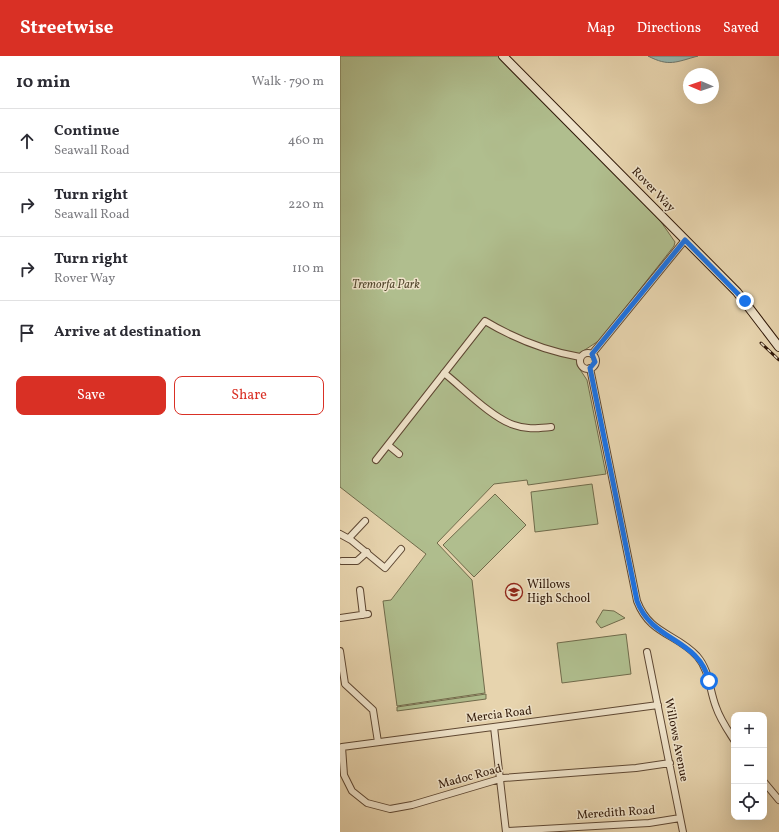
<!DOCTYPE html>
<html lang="en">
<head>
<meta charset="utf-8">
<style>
  body { margin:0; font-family:Vollkorn,serif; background:#f2f2f3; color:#2b2b33 }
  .controls { position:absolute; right:12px; bottom:12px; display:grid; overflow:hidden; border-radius:8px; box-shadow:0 4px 16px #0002 }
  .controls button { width:36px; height:36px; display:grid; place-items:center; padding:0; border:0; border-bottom:1px solid #e1e1e2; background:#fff; color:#2b2b33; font:20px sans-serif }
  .compass { position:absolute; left:343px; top:12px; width:36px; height:36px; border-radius:50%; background:#fff; box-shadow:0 4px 16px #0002; rotate:272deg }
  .stop { position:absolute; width:12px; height:12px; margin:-9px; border:3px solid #1a73e8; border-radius:50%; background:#fff }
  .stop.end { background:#1a73e8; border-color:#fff; box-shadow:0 1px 4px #0008 }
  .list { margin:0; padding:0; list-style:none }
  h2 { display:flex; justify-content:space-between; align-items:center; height:52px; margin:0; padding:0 16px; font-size:17px }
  h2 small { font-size:13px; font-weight:400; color:#7c7c81 }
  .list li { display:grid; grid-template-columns:26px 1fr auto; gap:12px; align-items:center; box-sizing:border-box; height:64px; padding:0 16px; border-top:1px solid #e1e1e2 }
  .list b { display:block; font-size:15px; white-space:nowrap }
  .list p { margin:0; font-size:13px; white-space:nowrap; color:#7c7c81 }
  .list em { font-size:13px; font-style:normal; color:#7c7c81 }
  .actions { display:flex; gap:8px; padding:12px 16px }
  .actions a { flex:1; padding:9px 0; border:1px solid #d93025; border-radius:8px; text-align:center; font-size:14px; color:#d93025 }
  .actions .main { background:#d93025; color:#fff }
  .icon { flex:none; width:22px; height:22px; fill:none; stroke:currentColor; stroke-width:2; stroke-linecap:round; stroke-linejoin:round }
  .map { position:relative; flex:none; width:439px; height:776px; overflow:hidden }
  header { display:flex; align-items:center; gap:24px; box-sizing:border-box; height:56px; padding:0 20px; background:#d93025; color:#fff }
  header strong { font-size:19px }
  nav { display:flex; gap:22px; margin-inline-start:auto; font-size:14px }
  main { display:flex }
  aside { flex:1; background:#fff }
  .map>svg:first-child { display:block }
</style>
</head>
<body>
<header>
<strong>Streetwise</strong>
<nav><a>Map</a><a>Directions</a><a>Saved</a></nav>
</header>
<main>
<aside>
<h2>10 min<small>Walk · 790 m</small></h2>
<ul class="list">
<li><svg class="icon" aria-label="ahead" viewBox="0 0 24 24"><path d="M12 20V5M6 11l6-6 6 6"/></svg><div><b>Continue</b><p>Seawall Road</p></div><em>460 m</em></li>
<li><svg class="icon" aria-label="right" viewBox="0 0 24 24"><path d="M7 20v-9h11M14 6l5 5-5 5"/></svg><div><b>Turn right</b><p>Seawall Road</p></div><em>220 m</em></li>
<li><svg class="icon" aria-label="right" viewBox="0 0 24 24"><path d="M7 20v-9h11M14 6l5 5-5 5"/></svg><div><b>Turn right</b><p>Rover Way</p></div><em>110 m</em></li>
<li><svg class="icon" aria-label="arrive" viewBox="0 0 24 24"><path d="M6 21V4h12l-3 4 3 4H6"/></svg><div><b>Arrive at destination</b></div></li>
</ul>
<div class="actions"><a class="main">Save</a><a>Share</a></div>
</aside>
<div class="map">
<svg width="439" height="776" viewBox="0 0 439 776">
  <rect width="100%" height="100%" fill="#e7d4ae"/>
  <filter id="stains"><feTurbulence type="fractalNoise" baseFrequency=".005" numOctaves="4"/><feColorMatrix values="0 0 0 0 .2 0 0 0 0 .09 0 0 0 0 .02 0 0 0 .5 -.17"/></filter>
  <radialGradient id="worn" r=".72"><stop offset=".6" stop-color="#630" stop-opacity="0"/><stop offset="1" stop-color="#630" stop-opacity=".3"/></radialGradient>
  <path fill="#b0be8e" stroke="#706b4b" d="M0,0H159L312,153L335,186L334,190L260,284L240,297L237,302V309L247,324L266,418L188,429L187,424L154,428L97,487L132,524L145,637L57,650L43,545L51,544L86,498L0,431Z
    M252,428L258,468L195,476L191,436Z
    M155,438L186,469L134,521L103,489Z
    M263,554L274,555L285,562L261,572L256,566Z
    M286,578L291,618L222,627L217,587Z
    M146,638V643L57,655V651Z"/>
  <path fill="#97b7b0" stroke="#6e776d" d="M308,0H358C336,6 329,11 308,0Z"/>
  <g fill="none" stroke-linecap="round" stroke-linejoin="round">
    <g stroke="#5e4732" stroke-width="8">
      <path id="street" d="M240 305a8 8 0 1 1 16 0a8 8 0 1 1-16 0Z
        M252,298L345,184
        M250,312L297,545C310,579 336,577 357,600C370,615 369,633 376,651C380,663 387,673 394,684
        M104,317C123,332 152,362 174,369C187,374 199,372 211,371
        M48,389L59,398
        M36,404L145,265C175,283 206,295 240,301
        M0,478L11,484L45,512L61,493
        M9,482L25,465
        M2,505H17L27,496
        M20,534L23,559
        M0,562L28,558
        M0,595L5,628L33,654L38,686
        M307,596L343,776
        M154,671L166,776
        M2,691L4,719L12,735L27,747L50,753L72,749L163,722L296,712L330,707
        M2,691L318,649
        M424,726L439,744
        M166,775L309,767L340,762"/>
    </g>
    <g stroke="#301808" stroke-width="10">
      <path id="secondary" d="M163,0L397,236L439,291"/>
    </g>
    <use href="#street" stroke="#efe3ca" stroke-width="6"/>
    <use href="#secondary" stroke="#efe3ca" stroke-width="8"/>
    <g stroke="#301808" stroke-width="3">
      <path id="rail" d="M421,287L439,304"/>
    </g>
    <use href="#rail" stroke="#efe3ca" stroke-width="1.5" stroke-dasharray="4.5" stroke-linecap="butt"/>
  </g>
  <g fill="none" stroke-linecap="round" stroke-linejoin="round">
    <path stroke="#1a73e8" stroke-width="5" d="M369,625C359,582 312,586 297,545L250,312L255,306L252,298L345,184L405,245"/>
  </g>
  <defs>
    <g id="school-ring" transform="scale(0.9)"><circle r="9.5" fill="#efe3ca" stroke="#8f2418" stroke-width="1.5"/><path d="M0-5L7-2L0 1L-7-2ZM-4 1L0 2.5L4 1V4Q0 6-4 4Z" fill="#8f2418"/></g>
  </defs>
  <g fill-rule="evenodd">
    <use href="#school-ring" x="174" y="536"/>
  </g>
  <g text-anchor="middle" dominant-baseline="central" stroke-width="3" stroke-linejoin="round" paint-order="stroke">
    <g font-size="12" fill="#301808" stroke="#efe3ca">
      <text transform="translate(313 134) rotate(46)">Rover Way</text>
      <text transform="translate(159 659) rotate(-7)">Mercia Road</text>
      <text transform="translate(336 684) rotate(79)">Willows Avenue</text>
      <text transform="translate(130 721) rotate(-15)">Madoc Road</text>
      <text transform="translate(276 757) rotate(-4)">Meredith Road</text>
    </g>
    <g font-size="12" font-style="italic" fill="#564a30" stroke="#efe3ca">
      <text x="46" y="229">Tremorfa Park</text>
    </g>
    <g font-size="12" fill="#301808" stroke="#efe3ca" text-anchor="start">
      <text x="187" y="529">Willows<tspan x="187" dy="14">High School</tspan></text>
    </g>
  </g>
  <rect width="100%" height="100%" filter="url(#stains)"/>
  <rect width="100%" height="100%" fill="url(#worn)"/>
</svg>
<div class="controls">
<button>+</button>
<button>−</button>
<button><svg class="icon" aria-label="locate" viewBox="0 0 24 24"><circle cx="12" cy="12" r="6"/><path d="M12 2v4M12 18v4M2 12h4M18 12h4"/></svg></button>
</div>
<svg class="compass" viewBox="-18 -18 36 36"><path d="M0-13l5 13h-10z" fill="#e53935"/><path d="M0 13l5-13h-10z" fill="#7c7c81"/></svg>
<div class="stop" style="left:369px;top:625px"></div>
<div class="stop end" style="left:405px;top:245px"></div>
</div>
</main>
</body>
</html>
